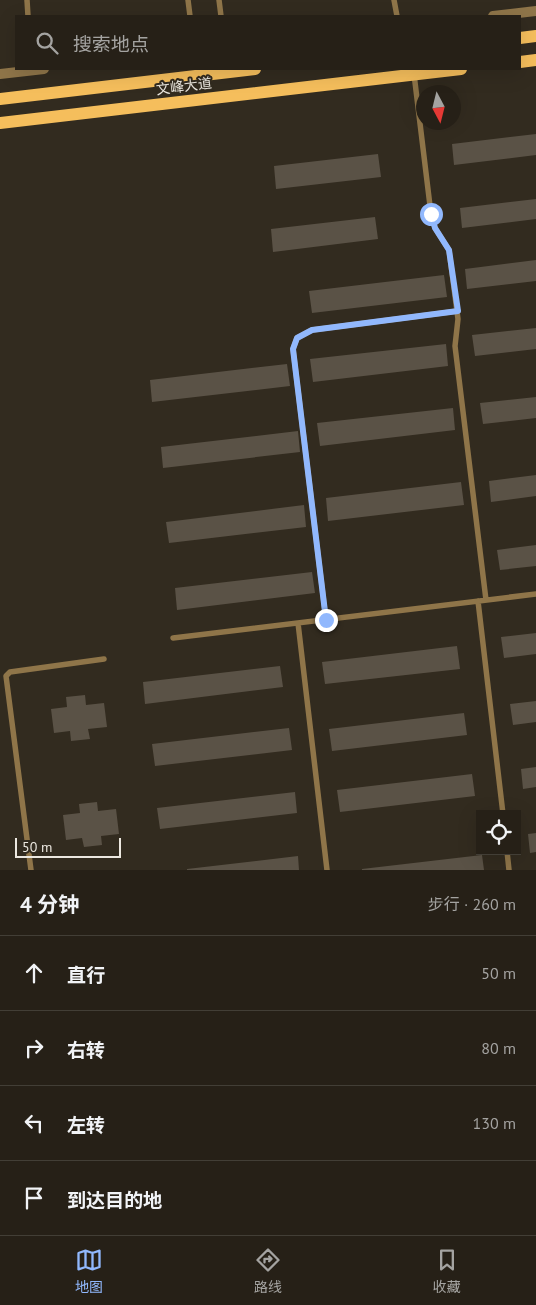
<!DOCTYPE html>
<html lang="zh">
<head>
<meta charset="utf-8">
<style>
  body { margin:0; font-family:"PT Sans","Noto Sans SC",sans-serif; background:#2e2820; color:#f1f3f6 }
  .controls { position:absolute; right:15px; bottom:15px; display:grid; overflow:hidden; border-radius:0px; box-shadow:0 5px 20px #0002 }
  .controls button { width:45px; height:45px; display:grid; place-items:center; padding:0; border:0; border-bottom:1px solid #423e36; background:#262017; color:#f1f3f6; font:25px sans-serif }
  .compass { position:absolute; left:416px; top:85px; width:45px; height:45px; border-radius:50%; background:#262017; box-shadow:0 5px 20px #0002; rotate:173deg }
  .scale { position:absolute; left:15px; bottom:12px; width:106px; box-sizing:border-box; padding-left:5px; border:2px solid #ece8e0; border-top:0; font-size:14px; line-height:18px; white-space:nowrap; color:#ece8e0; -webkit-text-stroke:4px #322b1f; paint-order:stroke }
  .stop { position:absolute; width:15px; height:15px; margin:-11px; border:4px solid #91b8fd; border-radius:50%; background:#fff }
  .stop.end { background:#91b8fd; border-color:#fff; box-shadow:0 1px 5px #0008 }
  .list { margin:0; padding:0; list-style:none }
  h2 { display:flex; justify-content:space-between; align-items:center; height:65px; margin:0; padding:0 20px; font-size:21px }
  h2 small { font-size:16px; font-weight:400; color:#a4a3a1 }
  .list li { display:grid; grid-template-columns:32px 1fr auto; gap:15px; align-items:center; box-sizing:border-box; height:75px; padding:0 20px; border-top:1px solid #423e36 }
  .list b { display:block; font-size:19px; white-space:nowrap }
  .list em { font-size:16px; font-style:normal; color:#a4a3a1 }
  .icon { flex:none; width:28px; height:28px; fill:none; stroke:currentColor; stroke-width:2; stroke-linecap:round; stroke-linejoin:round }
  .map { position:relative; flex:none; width:536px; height:870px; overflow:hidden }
  .search { position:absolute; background:#262017; box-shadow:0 5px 20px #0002; left:15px; right:15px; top:15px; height:55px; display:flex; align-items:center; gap:12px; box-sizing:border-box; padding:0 18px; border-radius:0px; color:#a4a3a1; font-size:19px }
  .sheet { height:365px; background:#262017 }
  nav { display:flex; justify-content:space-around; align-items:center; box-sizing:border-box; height:70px; border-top:1px solid #423e36; background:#262017; font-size:14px; color:#a4a3a1 }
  nav a { display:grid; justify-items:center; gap:2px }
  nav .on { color:#91b8fd }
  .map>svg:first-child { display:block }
</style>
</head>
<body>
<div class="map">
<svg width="536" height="870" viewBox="0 0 536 870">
  <rect width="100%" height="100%" fill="#322b1f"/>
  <path fill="#5a5246" d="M536,134V155L454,165L452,144Z
    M378,154L381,177L276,189L274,166Z
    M536,199V219L462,228L460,208Z
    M375,217L378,239L273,252L271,229Z
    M536,260V281L467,289L465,269Z
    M444,275L447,297L312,313L309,291Z
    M536,328V349L475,356L472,335Z
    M446,344L448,366L313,382L310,359Z
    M287,364L290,386L152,402L150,380Z
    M536,397V418L483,424L480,403Z
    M453,408L455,430L320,446L317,423Z
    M298,431L300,452L163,468L161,447Z
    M536,475V496L491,502L489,481Z
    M461,482L464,505L328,521L326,498Z
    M304,505L306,527L169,543L166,522Z
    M536,545V566L500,570L497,550Z
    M312,572L315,593L177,610L175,588Z
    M536,633V654L504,658L501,637Z
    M457,646L460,669L325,684L322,662Z
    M280,666L283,687L145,704L143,682Z
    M85,695L86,705L104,703L107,727L88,729L90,739L71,741L70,731L54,733L51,709L67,707L66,697Z
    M536,701V722L513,725L510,704Z
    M464,713L467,735L332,751L329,729Z
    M289,728L292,750L155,766L152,744Z
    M536,767V787L523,789L521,769Z
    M472,774L475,796L340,812L337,790Z
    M295,792L297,813L160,829L157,808Z
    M97,802L98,811L116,809L119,834L101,836L102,845L84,847L82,838L66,840L63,815L80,813L79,804Z
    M536,833V852L530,853L528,834Z
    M482,855L484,870H362V869Z
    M298,856L299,870H187V869Z"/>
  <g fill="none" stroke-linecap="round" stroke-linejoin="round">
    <path stroke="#8f7549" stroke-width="5.5" d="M27,0L28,16
      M188,0L190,16
      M219,0L221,16
      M394,0L397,16
      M414,74L431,214L435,228L449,250L458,319L455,346L486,600
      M478,601L503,814
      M326,620L293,349L297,338L312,330L458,311
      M298,623L327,870
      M173,638L536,594
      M507,851L509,870
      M31,870L6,676L10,672L104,659"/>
    <path stroke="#8f7549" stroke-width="10" d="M493,16L536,11
      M0,74L44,69"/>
    <path stroke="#f5be5c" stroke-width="12" d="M520,38L536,36
      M520,62L536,60
      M0,99L255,69
      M0,123L461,69"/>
  </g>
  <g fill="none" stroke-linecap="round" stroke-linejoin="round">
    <path stroke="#91b8fd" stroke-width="6" d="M326,620L293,349L297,338L312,330L458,311L449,250L435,228L431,214"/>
  </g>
  <g text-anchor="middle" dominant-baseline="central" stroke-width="4" stroke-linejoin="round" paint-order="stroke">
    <g font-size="14" fill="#ece8e0" stroke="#322b1f">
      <text transform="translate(184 86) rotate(-7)">文峰大道</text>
    </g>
  </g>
</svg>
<div class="controls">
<button><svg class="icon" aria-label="locate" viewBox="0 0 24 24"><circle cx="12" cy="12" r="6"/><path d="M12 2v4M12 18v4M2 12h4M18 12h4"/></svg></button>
</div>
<svg class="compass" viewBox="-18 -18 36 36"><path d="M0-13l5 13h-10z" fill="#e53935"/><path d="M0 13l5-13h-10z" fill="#a4a3a1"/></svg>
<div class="scale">50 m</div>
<div class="stop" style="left:431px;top:214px"></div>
<div class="stop end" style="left:326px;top:620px"></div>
<div class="search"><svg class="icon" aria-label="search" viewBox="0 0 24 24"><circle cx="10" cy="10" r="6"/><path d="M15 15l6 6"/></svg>搜索地点</div>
</div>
<section class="sheet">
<h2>4 分钟<small>步行 · 260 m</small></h2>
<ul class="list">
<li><svg class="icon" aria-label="ahead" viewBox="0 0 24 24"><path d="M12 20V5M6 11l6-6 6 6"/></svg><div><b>直行</b></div><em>50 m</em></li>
<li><svg class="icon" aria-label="right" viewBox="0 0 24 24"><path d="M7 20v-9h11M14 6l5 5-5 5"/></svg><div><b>右转</b></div><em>80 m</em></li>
<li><svg class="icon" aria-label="left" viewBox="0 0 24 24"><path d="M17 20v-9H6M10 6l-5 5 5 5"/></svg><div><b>左转</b></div><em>130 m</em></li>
<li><svg class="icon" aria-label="arrive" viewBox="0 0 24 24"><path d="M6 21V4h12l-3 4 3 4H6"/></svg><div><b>到达目的地</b></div></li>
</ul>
</section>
<nav>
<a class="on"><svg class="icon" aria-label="map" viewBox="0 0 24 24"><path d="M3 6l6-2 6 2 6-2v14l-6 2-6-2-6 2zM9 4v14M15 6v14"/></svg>地图</a>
<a><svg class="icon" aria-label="directions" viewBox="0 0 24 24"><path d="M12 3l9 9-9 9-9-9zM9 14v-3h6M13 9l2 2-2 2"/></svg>路线</a>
<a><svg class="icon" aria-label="saved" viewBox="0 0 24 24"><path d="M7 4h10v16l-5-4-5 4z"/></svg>收藏</a>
</nav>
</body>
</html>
